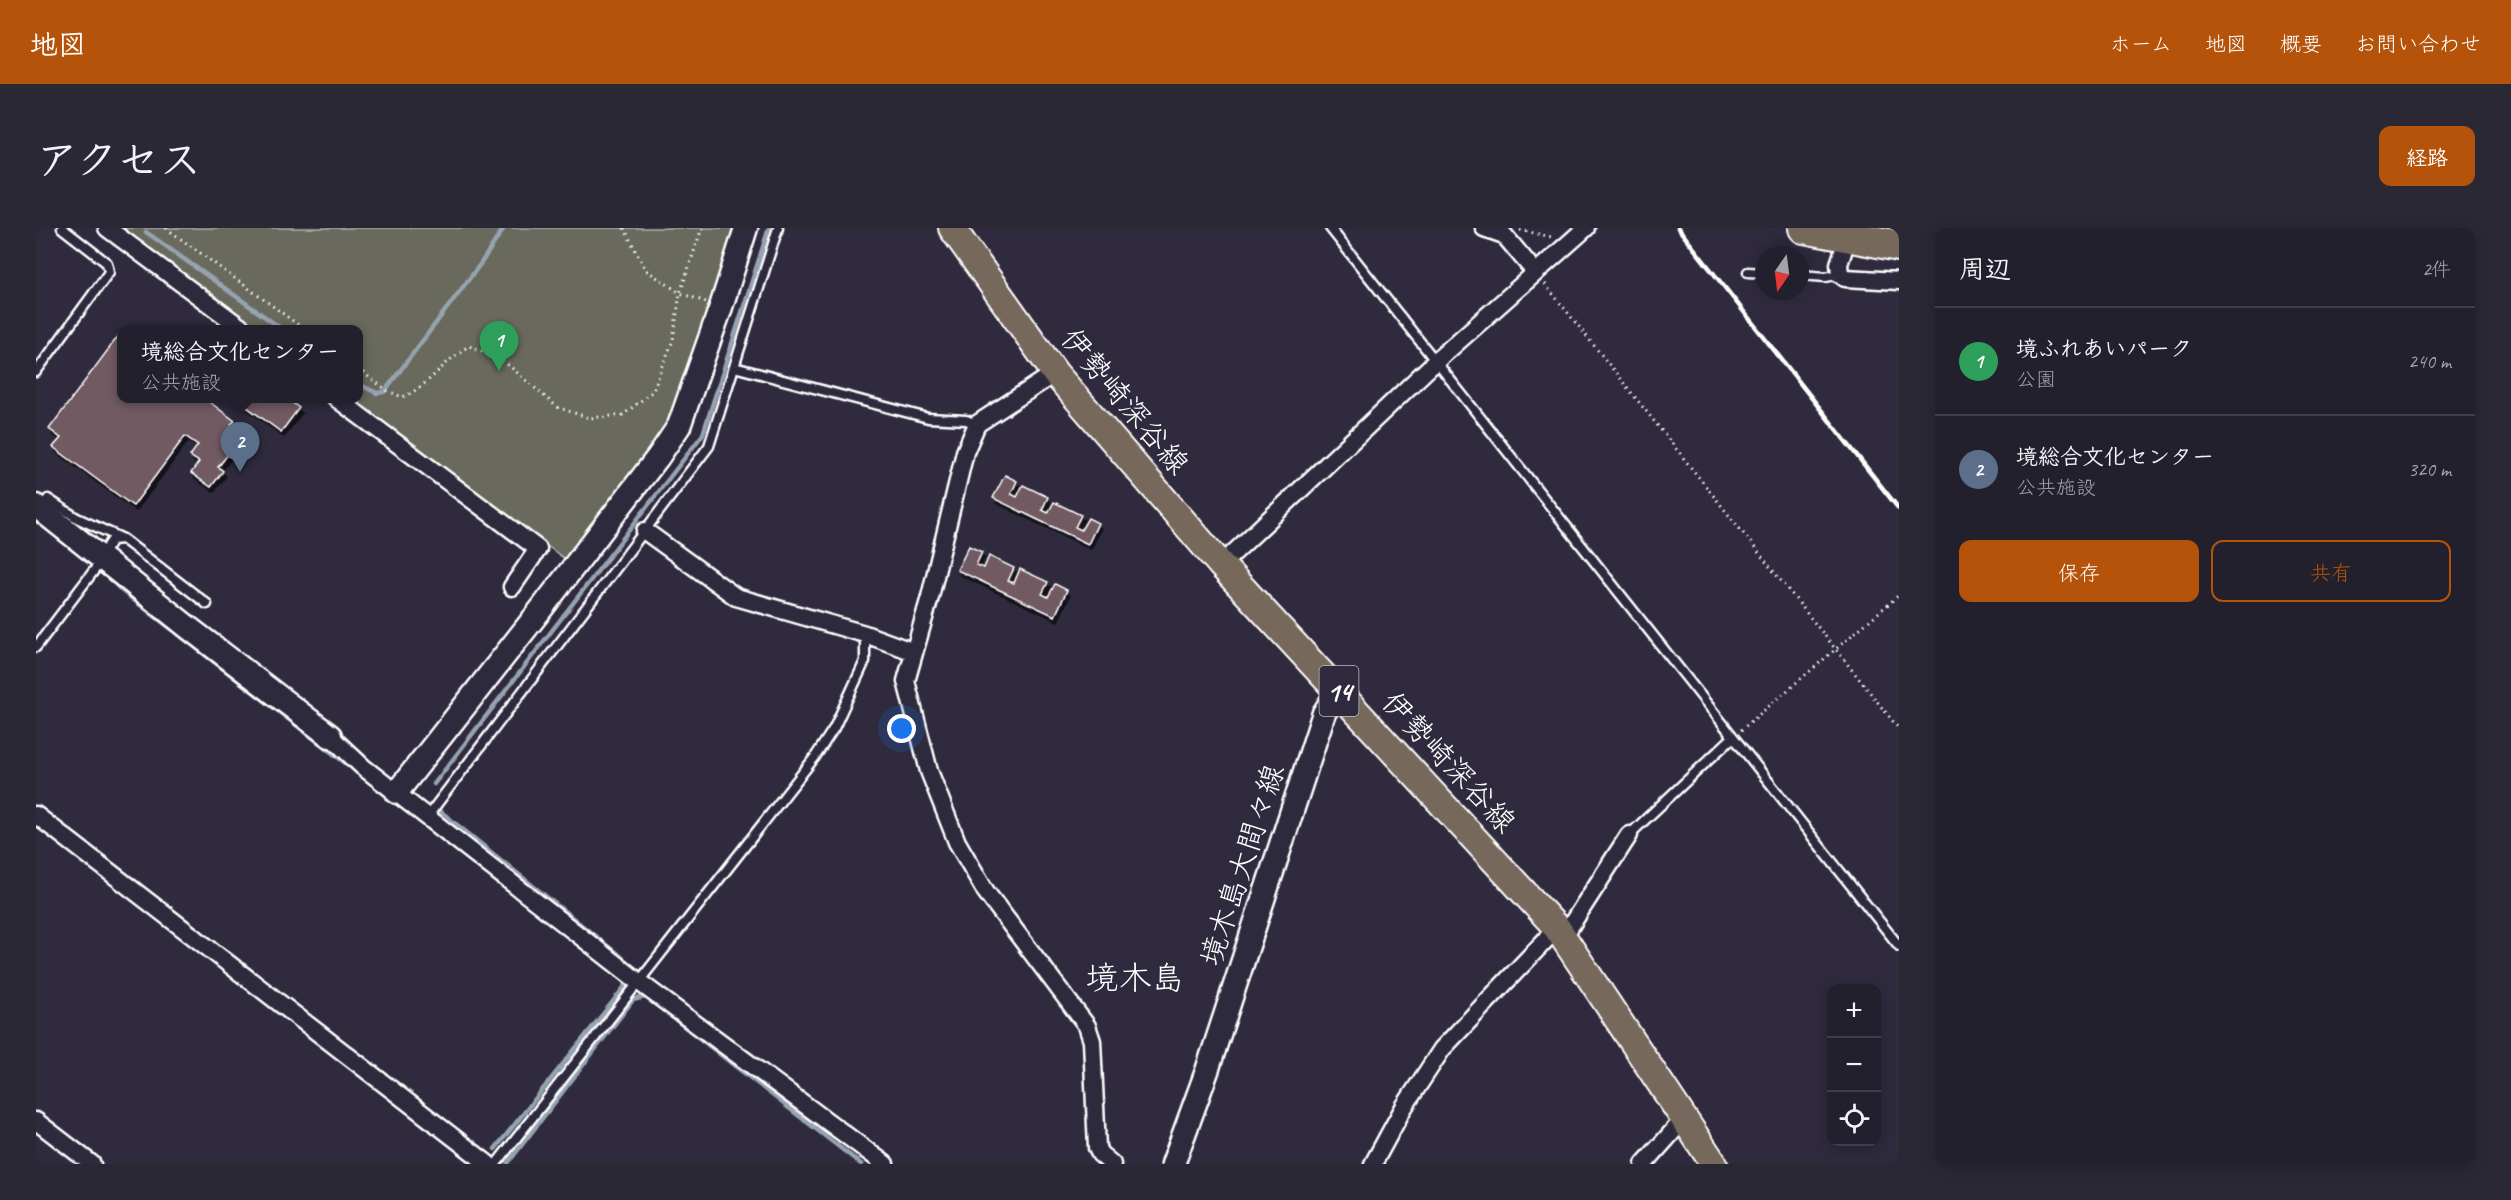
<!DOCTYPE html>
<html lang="ja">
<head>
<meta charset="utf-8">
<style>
  body { margin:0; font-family:Caveat,"Klee One",sans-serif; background:#2b2836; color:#f1f3f6 }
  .controls { position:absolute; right:18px; bottom:18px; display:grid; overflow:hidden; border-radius:12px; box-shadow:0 3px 15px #0003 }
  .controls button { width:54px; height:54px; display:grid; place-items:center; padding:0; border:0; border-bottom:2px solid #403e4a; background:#23202e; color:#f1f3f6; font:30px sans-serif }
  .compass { position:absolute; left:1719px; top:18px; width:54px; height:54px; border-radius:50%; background:#23202e; box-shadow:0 3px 15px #0003; rotate:194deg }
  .you { position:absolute; left:866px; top:501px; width:21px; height:21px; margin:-15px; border:4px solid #fff; border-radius:50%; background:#1a73e8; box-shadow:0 0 0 9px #1a73e833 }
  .badge { display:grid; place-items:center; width:39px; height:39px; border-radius:50%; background:#b45309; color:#fff; font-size:20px; font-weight:700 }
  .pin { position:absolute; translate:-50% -50px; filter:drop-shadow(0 2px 3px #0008) }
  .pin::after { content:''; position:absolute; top:32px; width:21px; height:18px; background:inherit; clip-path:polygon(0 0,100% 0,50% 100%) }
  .popup { position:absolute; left:81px; top:97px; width:246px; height:78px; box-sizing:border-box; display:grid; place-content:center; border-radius:12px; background:#23202e; filter:drop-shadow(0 2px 4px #0005); font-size:20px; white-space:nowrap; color:#a3a3aa }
  .popup b { font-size:22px; color:#f1f3f6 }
  .popup::after { content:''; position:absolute; left:50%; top:100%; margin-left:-12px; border:12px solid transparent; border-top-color:#23202e }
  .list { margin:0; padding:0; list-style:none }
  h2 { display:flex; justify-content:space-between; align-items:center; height:78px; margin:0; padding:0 24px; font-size:26px }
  h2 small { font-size:20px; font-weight:400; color:#a3a3aa }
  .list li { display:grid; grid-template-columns:39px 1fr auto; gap:18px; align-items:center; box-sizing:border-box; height:108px; padding:0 24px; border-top:2px solid #403e4a }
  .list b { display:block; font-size:22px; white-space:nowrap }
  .list p { margin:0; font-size:20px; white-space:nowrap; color:#a3a3aa }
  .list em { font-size:20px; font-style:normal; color:#a3a3aa }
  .actions { display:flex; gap:12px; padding:18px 24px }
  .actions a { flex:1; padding:14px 0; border:2px solid #b45309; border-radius:12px; text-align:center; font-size:21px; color:#b45309 }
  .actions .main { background:#b45309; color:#fff }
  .icon { flex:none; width:33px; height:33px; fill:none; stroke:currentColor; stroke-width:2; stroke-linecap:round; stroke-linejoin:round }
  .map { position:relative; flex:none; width:1863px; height:936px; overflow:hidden; border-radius:12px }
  header { display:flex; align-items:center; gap:36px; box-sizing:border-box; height:84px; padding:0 30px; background:#b45309; color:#fff }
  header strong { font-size:28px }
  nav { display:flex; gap:33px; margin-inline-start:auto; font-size:21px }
  .intro { display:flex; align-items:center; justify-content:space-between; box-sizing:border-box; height:144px; padding:0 36px }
  h1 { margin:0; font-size:42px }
  .button { padding:15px 27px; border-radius:12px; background:#b45309; color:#fff; font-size:21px; font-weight:700 }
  main { display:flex; gap:36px; padding:0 36px }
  aside { flex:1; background:#23202e; border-radius:12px; box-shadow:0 3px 15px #0003 }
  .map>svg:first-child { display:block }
</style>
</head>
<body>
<header>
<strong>地図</strong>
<nav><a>ホーム</a><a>地図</a><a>概要</a><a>お問い合わせ</a></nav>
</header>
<div class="intro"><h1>アクセス</h1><a class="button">経路</a></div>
<main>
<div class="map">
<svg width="1863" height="936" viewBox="0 0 1863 936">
  <defs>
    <filter id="shadow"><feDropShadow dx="3" dy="5" stdDeviation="0" flood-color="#0009"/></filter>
  </defs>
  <rect width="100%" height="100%" fill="#2f2a3d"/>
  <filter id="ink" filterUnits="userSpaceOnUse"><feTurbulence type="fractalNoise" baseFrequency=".0167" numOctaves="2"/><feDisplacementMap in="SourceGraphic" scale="12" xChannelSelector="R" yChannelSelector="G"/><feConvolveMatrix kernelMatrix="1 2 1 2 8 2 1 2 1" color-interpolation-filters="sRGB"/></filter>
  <g filter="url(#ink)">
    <path fill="#696b5d" stroke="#b4b5ae" stroke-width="1.5" d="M81,0H697L669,95L635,192L533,334L311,171L322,170V101H218Z"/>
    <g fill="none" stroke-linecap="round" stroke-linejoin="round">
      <path stroke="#96a3b0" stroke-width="4.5" d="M110,4L246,101
        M322,156L341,165L348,164L445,35L468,0
        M73,350L86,363L321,544
        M398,556L667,206L733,0
        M404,583L595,737
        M609,768L825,936
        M459,921L587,761L590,756L589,751
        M472,935L597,772L609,769"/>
    </g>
    <path fill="#725a63" stroke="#fff" stroke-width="1.5" filter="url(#shadow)" d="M86,103V170H168L199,193L195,196L208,206L182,239L187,243L175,259L155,245L163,234L154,228L162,217L149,208L97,278L17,219L25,210L13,201Z
      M199,170H250L263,180L245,204Z
      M969,247L981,253L975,266L981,269L987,257L1012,269L1006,282L1012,285L1018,274L1045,287L1039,299L1045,302L1052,290L1062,295L1052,316L957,270Z
      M933,318L946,324L940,337L948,340L953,328L978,340L972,353L978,355L984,341L1012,354L1006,366L1012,369L1019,356L1031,362L1019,388L921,342Z"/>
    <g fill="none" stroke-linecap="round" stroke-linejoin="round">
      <g stroke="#fff" stroke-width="13">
        <path id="lane" d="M1294,0L1863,718
          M1712,44L1728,45
          M1764,47L1790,49L1804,46
          M698,139L892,190L930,192L941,196
          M0,144L73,44L71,35L26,0
          M12,271L41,290L87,311L171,376
          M0,419L66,332V327L76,312L87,311
          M391,589L673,218L742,0
          M1593,607L1697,509
          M460,936L779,529L798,500L829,433V406"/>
      </g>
      <g stroke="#fff" stroke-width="21">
        <path id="street" d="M71,0L207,101
          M1448,0L1468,7L1498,43
          M1807,24L1803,36L1804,46L1809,50L1863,53
          M1019,145L941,196L929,224L894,369L870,453L893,543L921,614L950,664L1051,798L1056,813L1061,920L1064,926L1076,936
          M300,170L502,321L476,359
          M609,303L700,369L829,406L878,424
          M1185,337L1399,134L1550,0
          M294,508L327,539L603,754L849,936
          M0,587L452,936
          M1528,708L1593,607
          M0,893L56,936
          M1337,936L1368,879L1406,821L1521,700
          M1608,936L1647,892"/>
      </g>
      <g stroke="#fff" stroke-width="27">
        <path id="secondary" d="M0,278L153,400L294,508
          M361,564L506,380L622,229L643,198L685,79L710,0
          M1137,936L1171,843L1288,485L1303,462"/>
      </g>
      <g stroke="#fff" stroke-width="30">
        <path id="primary" d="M916,0L1019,145L1185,337L1521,700L1678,936"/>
      </g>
      <g stroke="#fff" stroke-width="34">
        <path id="highway" d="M1768,0L1863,18"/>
      </g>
      <path stroke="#fff" stroke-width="3" stroke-dasharray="1.5 4.5" stroke-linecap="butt" d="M130,0L268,101
        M588,0L610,42L644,65L666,0
        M1484,2L1516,9
        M1509,56L1863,501
        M322,141L352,163L366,169C393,159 408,132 433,118L464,130L521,179L553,190L587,187L617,163L637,112L644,65L670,74
        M1705,502L1863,367"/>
      <use href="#lane" stroke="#2f2a3d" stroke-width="8"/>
      <use href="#street" stroke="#2f2a3d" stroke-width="16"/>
      <use href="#secondary" stroke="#2f2a3d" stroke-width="22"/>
      <use href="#primary" stroke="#76695c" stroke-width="26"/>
      <use href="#highway" stroke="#76695c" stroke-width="30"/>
      <path stroke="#fff" stroke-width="4.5" d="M1642,0L1863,281"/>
    </g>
  </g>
  <g text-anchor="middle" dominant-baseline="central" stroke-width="4.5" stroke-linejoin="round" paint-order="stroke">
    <rect fill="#2f2a3d" stroke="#c1bfc5" stroke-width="1.5" x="1283.5" y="438" width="39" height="50" rx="4.5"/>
    <g font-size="28" font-weight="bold" fill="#fff">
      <text x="1303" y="463">14</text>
    </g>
    <g font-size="30" fill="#fff" stroke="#2f2a3d">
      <text transform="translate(1089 173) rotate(50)">伊勢崎深谷線</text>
      <text transform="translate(1413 534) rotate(47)">伊勢崎深谷線</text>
      <text transform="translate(1206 637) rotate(-72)">境木島大間々線</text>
    </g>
    <g font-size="33" fill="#fff" stroke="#2f2a3d">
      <text x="1099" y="750">境木島</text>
    </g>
  </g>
</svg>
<div class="controls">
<button>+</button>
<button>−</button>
<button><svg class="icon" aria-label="locate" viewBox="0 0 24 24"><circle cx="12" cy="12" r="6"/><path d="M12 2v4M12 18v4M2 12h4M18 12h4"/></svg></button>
</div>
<svg class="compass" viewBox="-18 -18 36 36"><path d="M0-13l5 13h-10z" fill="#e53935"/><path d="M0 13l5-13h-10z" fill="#a3a3aa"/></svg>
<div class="you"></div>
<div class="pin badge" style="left:463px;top:143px;background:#2e9e5b">1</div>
<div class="pin badge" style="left:204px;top:244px;background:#5c6f8a">2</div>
<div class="popup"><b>境総合文化センター</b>公共施設</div>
</div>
<aside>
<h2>周辺<small>2件</small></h2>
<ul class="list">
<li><span class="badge" style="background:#2e9e5b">1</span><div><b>境ふれあいパーク</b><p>公園</p></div><em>240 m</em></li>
<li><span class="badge" style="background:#5c6f8a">2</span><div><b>境総合文化センター</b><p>公共施設</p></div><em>320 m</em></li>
</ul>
<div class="actions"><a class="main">保存</a><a>共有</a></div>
</aside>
</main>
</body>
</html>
